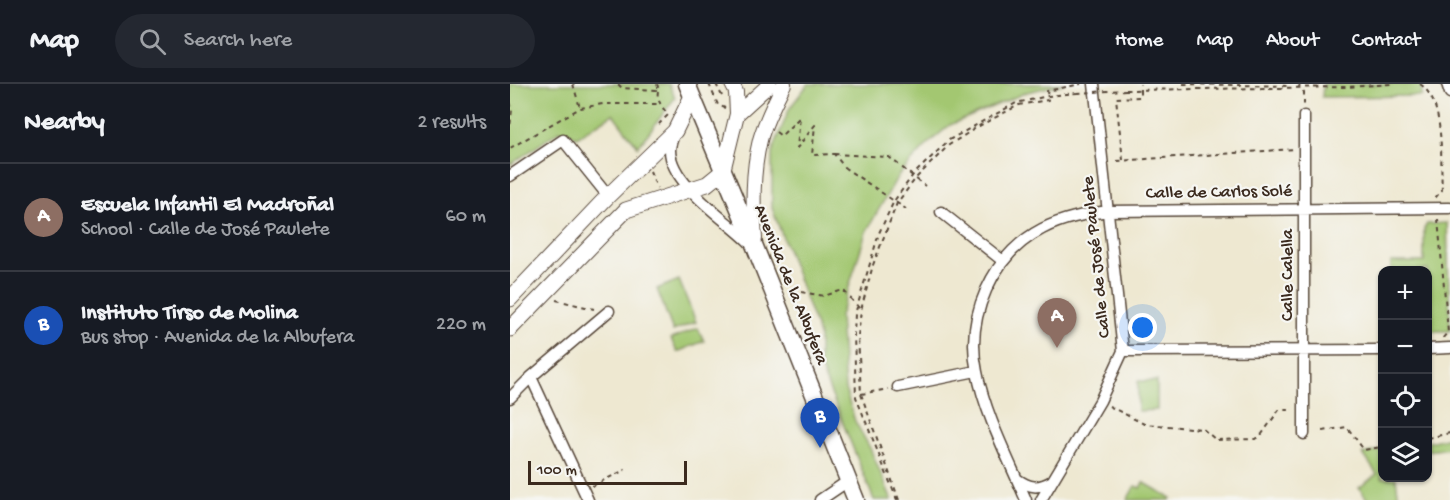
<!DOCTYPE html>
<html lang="en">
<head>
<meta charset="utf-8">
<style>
  body { margin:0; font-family:"Gochi Hand",sans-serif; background:#242831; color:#f1f3f6 }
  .controls { position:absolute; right:18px; bottom:18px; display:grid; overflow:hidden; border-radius:12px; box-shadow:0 2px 4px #0004 }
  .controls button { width:54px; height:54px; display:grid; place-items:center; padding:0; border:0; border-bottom:2px solid #363941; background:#171b24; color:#f1f3f6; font:30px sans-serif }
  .scale { position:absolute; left:18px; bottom:15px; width:159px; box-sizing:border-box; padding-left:6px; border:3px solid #3b2a1e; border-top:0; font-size:16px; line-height:21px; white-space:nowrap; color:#3b2a1e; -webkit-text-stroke:4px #f6f6f2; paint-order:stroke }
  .you { position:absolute; left:633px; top:244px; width:21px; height:21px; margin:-15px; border:4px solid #fff; border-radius:50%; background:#1a73e8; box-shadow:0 0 0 9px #1a73e833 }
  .badge { display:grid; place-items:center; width:39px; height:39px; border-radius:50%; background:#8c9099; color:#fff; font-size:20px; font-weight:700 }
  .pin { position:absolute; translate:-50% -50px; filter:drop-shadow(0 2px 3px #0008) }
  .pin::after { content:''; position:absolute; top:32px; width:21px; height:18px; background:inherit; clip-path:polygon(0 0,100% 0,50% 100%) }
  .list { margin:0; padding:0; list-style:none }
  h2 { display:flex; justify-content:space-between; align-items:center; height:78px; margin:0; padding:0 24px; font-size:26px }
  h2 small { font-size:20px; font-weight:400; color:#9ea1a6 }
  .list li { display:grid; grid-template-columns:39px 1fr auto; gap:18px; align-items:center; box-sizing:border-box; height:108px; padding:0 24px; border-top:2px solid #363941 }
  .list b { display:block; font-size:22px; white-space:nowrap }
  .list p { margin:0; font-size:20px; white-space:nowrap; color:#9ea1a6 }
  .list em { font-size:20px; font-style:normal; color:#9ea1a6 }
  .icon { flex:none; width:33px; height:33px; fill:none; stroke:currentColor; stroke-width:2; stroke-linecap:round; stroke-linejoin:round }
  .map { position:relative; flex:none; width:940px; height:416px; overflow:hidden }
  header { display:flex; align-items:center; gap:36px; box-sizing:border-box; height:84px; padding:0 30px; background:#171b24; border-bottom:2px solid #363941 }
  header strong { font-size:28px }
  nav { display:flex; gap:33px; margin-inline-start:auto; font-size:21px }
  .search { width:420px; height:54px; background:#242831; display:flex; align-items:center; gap:15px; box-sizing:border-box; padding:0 21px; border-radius:33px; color:#9ea1a6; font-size:22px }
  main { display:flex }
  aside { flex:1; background:#171b24 }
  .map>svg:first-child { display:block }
</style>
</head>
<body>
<header>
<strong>Map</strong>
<div class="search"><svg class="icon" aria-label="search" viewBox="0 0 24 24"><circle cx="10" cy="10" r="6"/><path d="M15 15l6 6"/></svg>Search here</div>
<nav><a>Home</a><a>Map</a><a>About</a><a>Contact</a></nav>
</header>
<main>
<aside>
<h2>Nearby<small>2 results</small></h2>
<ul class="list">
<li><span class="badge" style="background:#8d6e63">A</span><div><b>Escuela Infantil El Madroñal</b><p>School · Calle de José Paulete</p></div><em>60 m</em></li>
<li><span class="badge" style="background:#1a4fb4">B</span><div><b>Instituto Tirso de Molina</b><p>Bus stop · Avenida de la Albufera</p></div><em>220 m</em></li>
</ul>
</aside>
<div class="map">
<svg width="940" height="416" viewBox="0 0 940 416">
  <rect width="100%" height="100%" fill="#f6f6f2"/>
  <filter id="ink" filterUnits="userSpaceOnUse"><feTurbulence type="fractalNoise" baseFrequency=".0167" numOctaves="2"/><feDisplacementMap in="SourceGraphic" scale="12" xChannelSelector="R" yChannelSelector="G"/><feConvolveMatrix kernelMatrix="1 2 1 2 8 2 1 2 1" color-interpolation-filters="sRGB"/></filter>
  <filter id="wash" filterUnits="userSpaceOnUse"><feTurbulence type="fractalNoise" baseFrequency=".008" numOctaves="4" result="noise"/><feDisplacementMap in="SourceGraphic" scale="24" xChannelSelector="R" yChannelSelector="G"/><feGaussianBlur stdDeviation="1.35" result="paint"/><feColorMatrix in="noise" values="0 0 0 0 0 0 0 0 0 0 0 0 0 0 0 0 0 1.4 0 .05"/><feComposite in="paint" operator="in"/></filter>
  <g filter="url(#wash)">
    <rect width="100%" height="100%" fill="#eee8d1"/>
    <path fill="#a3c771" stroke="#6f7848" stroke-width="1.5" d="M0,0H159L165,14L128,63L103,30L67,53L49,47L0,81Z
      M298,0H553L517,8L440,41L420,58L388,92L356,148L330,232L335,305L345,337L360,364L382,416H364L309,280V251L262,124V69L279,25Z
      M813,0H911L912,12L812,13Z
      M937,139L940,247H918V186H881V178H914V145L917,140Z
      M169,196L186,238L163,247L147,205Z
      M188,244L194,257L167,268L161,255Z
      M628,297H647V326L628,327Z
      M940,353V364L918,367V358Z
      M872,366V394H886L889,416H858L849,404L867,390L853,370Z
      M633,398L661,414L660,416H617L625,402L630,404Z"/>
  </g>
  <g filter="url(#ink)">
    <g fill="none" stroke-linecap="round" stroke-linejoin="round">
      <g stroke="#564639" stroke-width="13">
        <path id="minor" d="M937,0L940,9
          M794,32V350
          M165,48C163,53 160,60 160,66C160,100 217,136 239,158
          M0,92L53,56L98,112
          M431,128L493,177
          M918,265L940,264
          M613,267L872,266
          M21,293L78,416
          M388,303L466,287
          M0,314L21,293L99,227
          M507,395C520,404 528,405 542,397
          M310,416L338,397
          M516,416C499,376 475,330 467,288C455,233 482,171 532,145C553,134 576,130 598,127L940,124
          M531,416L590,317L613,267L584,0"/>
      </g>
      <g stroke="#564639" stroke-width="16">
        <path id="tertiary" d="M222,0L226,8L227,30
          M213,87L227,30L260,0
          M245,155C243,122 242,89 250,56C255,37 265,18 274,0"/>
      </g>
      <g stroke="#564639" stroke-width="17">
        <path id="secondary" d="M0,215L98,112L165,47L182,12
          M0,245L116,126L197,100L213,87"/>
      </g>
      <g stroke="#564639" stroke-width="19">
        <path id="primary" d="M177,0L245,163L346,416"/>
      </g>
      <path stroke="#564639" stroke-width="2" stroke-dasharray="4.5 4.5" stroke-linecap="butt" d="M63,0L70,24
        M108,0L112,4L149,6L147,0
        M199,0L208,21L215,24
        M206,0L212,12
        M673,0L779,2
        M790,0L789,3L794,9V23
        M910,0C936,18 930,77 932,106L925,114
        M615,6L838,3L881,0
        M148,7C146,16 153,24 158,31L149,40
        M0,18L2,25L0,44
        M266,48L271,52L290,33L287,64L305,41L302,71L324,70L335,84L396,125
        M0,64L70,24L93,20H151
        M324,70L379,73L415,102
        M613,76L606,14L630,13V0
        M607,77L784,65
        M140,87L147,104
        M928,135L938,248L932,255
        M291,208L314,212L333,206L350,225
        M46,216L84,225
        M351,310L378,305
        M599,322L634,340L693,345L706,356L745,355L752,350L769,326H780
        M813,347L837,343L854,366L872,363
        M918,354L940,349
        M82,402L115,386
        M387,416L346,313L344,250L345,230L369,149L384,117L403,91L439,56L506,19L538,12L567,9
        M389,416L351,310L348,252L351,226L363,181L387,119L406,94L439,61L469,42L509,21L538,16L537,7L571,0"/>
      <use href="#minor" stroke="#fff" stroke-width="10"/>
      <use href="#tertiary" stroke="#fff" stroke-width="14"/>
      <use href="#secondary" stroke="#fff" stroke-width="15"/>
      <use href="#primary" stroke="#fff" stroke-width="16"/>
      <path stroke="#564639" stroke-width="2" stroke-dasharray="4.5 4.5" stroke-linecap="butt" d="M567,9L615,6"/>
    </g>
  </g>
  <g text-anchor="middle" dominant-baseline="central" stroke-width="4.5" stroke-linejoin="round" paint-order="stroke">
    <g font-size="18" fill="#3b2a1e" stroke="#f6f6f2">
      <text transform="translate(709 109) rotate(-1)">Calle de Carlos Solé</text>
      <text transform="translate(587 173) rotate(-96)">Calle de José Paulete</text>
      <text transform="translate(778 191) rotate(-90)">Calle Calella</text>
      <text transform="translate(280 201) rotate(68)">Avenida de la Albufera</text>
    </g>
  </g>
</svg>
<div class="controls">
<button>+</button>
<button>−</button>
<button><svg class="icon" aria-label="locate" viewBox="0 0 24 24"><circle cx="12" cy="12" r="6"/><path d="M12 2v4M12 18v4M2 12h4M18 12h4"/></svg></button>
<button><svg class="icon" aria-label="layers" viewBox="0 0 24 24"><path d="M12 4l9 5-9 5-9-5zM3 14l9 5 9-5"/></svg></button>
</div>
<div class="scale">100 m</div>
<div class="you"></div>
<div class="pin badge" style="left:547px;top:264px;background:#8d6e63">A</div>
<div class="pin badge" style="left:310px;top:364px;background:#1a4fb4">B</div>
</div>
</main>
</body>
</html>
